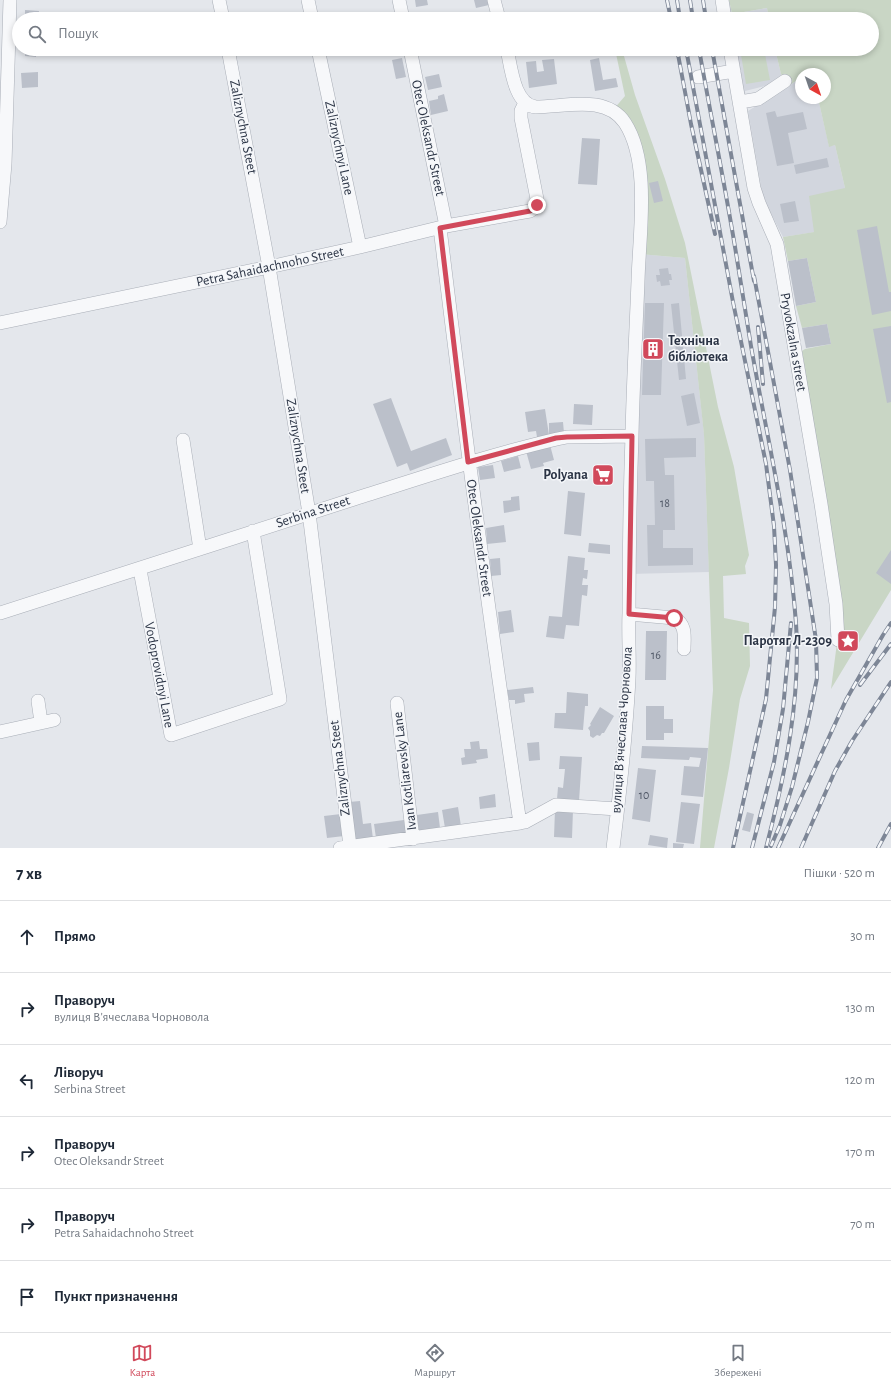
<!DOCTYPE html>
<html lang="uk">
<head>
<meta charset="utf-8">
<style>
  body { margin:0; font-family:"Alegreya Sans",sans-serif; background:#f2f2f3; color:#1f2937 }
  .compass { position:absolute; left:795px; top:68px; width:36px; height:36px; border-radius:50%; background:#fff; box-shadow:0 2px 6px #0003; rotate:140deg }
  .stop { position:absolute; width:12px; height:12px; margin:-9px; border:3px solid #d1495b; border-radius:50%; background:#fff }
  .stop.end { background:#d1495b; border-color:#fff; box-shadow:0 1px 4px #0008 }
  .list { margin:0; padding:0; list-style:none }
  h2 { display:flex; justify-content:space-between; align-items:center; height:52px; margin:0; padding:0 16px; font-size:17px }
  h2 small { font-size:13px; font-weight:400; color:#747a83 }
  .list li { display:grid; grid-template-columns:26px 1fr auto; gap:12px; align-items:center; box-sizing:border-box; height:72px; padding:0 16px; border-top:1px solid #e0e1e3 }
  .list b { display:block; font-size:15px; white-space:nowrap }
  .list p { margin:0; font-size:13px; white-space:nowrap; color:#747a83 }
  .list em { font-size:13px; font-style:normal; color:#747a83 }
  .icon { flex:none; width:22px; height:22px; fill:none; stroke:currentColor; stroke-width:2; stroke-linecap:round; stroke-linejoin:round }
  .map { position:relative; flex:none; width:891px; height:848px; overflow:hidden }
  .search { position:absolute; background:#fff; box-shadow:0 2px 6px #0003; left:12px; right:12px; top:12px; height:44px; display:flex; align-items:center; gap:10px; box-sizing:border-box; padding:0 14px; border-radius:22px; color:#747a83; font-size:15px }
  .sheet { height:484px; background:#fff }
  nav { display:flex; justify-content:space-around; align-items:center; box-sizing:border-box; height:56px; border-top:1px solid #e0e1e3; background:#fff; font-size:11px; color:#747a83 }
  nav a { display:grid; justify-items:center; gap:2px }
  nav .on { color:#d1495b }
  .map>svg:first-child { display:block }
</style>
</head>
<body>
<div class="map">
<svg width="891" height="848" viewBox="0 0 891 848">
  <rect width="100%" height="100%" fill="#e4e7ec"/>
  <path fill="#d2d6de" d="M722,0H729L732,14L767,8L769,19H725Z
    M730,49H775L781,74L785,81L745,91L746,101L740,102Z
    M801,78V98H818L829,146L835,145L845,188L815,232L783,237L763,198L748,111Z
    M639,254L685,258L704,434L709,572L629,574Z"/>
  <path fill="#c9d6c5" d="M729,0H891V590L831,689L842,604L802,351L805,349L831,344L827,324L802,328L796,306L816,302L807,258L788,261L783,237L814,232L809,196L845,188L835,145L829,147L818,98H825V74H812L811,71L807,74H801V78L788,86L781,74L775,49H872V19H769L767,8L732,14Z
    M615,49H622L635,95L665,179L685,243L718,407L734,467L749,555L745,566L746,574L723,576L724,618L749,623L750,666L740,699L729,768L714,848H700L713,690L704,435L685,258L639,254L638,159L613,110L625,96Z
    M740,49H764L770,80L746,84Z"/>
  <path fill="#bbc0ca" d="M415,0H427L428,5L416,7Z
    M474,0H488L489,5L476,8Z
    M25,10L39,11L38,19H25Z
    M25,49H36V57L25,56Z
    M417,49H432V52L418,56Z
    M587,49H597L598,54L588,56Z
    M402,58L406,77L396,79L392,60Z
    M599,58L603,80L616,78L618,87L595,91L590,60Z
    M554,59L557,84L529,88L526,62L536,61L537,72L544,71L542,60Z
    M38,72V87L22,88L21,73Z
    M439,74L442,87L428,90L425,77Z
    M444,94L448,111L431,115L429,101L438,99V96Z
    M775,111L777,117L803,112L807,129L788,133L794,163L777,166L766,113Z
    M582,138L600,139L597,185L578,184Z
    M827,158L829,167L796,174L794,165Z
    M658,181L663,201L654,203L649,183Z
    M795,201L799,221L784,223L780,204Z
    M877,226L889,292H891V311L872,315L857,230Z
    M807,258L816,302L796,306L788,261Z
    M668,268L669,274H671L672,280H669L670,285L661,286L660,281L657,282L656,275H660L659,269Z
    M645,303H664L661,395H642Z
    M679,303L686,379L679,380L671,304Z
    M827,324L831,344L806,348L802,328Z
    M891,326V402L887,403L873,329Z
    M694,393L700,423L687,426L681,396Z
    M391,398L411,451L446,438L452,455L410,471L407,463L397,467L373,404Z
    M574,404L593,405L592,425L573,424Z
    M545,409L549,435L537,437L536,431L528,432L525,412Z
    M563,422L564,433L549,434V423Z
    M696,438V457L664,458L665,475H674L675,530H663V548H693V565L648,566L647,525H655L654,481H646L645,439Z
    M550,445L554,460L543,463L544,466L531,469L526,451Z
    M518,456L521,468L504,472L501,461Z
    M493,465L495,478L480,480L478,467Z
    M597,469H607L608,477H607V480H597Z
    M568,491L585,493L581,536L564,534Z
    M519,496L520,510L504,513L503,501L511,500V497Z
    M504,525L506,542L487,544L486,528Z
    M589,543L610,545V554L588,552Z
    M891,550V584L876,573Z
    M568,556L585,558L584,570H588L587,579L583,578L582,585H588L587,596L582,595L579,626L566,625L564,639L546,637L549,616L562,617Z
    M500,558L501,575L491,576L490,559Z
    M511,610L514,632L500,634L498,612Z
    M646,631H667L666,680H645Z
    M533,687L534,693L524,694L525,702L515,704V700H509L507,690Z
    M567,692L588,694V706H585L583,730L554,728L555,713H566Z
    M646,706H664V719H673V733H664V740H646Z
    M600,707L614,716L604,733H602L600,736L597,735L593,738L590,736V731L588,728L591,725L590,724Z
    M479,741L480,749H487L488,758L476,760L477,763L462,765L461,758L465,757L464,749H471L470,742Z
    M539,742L540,760L529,761L527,743Z
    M642,746L708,748L703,797L681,795L684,766L699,767L701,758L690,757L689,760L641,758Z
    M560,756L582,757L579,801L557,799L558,787L563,788L565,769H559Z
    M638,768L656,770L650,822L632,819Z
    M495,794L496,807L480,809L479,797Z
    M360,801L363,824L371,823L373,839L354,841L349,802Z
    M681,802L700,804L694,844L676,842Z
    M458,807L461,826L445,828L442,810Z
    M555,810H573L572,838L554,837Z
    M438,812L440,828L419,831L417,815Z
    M747,812L754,814L750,832L742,830Z
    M341,814L344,836L327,838L324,816Z
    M404,820L406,834L376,838L374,824Z
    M650,835L668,838L667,848L648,845Z
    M673,843L684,844L683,848H673Z"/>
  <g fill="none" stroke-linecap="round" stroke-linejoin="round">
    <g stroke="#a9aeb7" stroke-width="14">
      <path id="minor" d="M219,0L223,19
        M308,0L312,19
        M399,0L403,19
        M494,0L499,19
        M722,0L725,19
        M228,49L269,267L309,513L350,846
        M318,49L360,247
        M410,49L446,226
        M507,49C511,67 514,105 536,107C565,107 606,94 625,123C651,163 639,236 638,281C636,333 633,384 632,435C630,494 629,553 629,613C628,635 630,657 629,679C626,735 620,792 613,848
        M730,49L754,188L759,203L777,244L821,504L836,604L838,640
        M698,77L734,71
        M740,102L758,99L785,81
        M0,222L5,164L10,0
        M440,228C464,427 490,625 520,823
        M0,323L269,267L360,247L446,226L530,211L536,207L537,199L521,118V111L525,103
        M183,440L200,549
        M140,570L171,735L280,699L253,531
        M0,613C118,576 236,537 354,499C421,478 488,455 557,439L567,437L632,436
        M629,614L674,618C687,625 684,637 684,649
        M38,701L41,722
        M397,703L413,839
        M0,732L54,720
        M340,848L520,823L525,822L556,805L617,809"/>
    </g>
    <use href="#minor" stroke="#f7f8fa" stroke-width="13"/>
    <g stroke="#7d8696" stroke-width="4">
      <path id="rail" d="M667,0L671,19
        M677,0L680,19
        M690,0L693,19
        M703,0L706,19
        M677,49L691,124L715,234
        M686,49L733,302L766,464L774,526L776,565L775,607L766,699L733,848
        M699,49C711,117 725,185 736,253C741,284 746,315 751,346C767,438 789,529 796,623C801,699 785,775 766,848
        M712,49L754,281
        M754,276L790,470L816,640L817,678L808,722L792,787L780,825L771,846
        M758,327L763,384
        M860,685L891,644
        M752,848L774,762L783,709L791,623
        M778,848L846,700L883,635L891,623
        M801,848L835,771L852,741L891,682
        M878,848L891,824"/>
    </g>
    <use href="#rail" stroke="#f4f6f9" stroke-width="2.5" stroke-dasharray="8" stroke-linecap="butt"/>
  </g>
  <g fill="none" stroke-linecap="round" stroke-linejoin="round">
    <path stroke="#d1495b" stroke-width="5" d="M537,205L530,211L440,228L468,462L556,438L567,437L632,436L629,614L674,618"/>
  </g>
  <defs>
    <g id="building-square" transform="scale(1.15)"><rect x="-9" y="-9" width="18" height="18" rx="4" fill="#d1495b" stroke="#f4f6f9"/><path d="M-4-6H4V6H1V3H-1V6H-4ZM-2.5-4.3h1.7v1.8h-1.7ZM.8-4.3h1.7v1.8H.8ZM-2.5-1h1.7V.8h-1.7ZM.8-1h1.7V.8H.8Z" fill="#fff"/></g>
    <g id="supermarket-square" transform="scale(1.15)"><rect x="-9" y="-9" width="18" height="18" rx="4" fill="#d1495b" stroke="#f4f6f9"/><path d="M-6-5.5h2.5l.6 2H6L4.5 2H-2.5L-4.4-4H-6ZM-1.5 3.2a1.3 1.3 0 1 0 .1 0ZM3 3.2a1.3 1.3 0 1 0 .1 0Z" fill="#fff"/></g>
    <g id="sight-square" transform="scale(1.15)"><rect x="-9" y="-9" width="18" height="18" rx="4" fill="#d1495b" stroke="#f4f6f9"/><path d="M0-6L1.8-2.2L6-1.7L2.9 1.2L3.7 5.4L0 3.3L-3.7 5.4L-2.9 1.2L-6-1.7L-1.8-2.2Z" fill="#fff"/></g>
  </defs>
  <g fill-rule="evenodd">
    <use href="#building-square" x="653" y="349"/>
    <use href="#supermarket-square" x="603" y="475"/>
    <use href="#sight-square" x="848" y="641"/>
  </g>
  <g text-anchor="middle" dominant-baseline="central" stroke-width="3" stroke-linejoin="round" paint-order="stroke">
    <g font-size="12" fill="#4f5766">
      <text x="665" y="503">18</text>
      <text x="656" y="655">16</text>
      <text x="644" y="795">10</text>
    </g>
    <g font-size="14" fill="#2b3445" stroke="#f4f6f9">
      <text transform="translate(243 127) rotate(79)">Zaliznychna Steet</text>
      <text transform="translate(428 138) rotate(78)">Otec Oleksandr Street</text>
      <text transform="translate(339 148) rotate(78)">Zaliznychnyi Lane</text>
      <text transform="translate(270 267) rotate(-12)">Petra Sahaidachnoho Street</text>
      <text transform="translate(793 342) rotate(80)">Pryvokzalna street</text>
      <text transform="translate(298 446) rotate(81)">Zaliznychna Steet</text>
      <text transform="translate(313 512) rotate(-18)">Serbina Street</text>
      <text transform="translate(479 538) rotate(82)">Otec Oleksandr Street</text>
      <text transform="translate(159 675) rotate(79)">Vodoprovidnyi Lane</text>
      <text transform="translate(622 730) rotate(-86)">вулиця Вʼячеслава Чорновола</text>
      <text transform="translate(340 768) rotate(-97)">Zaliznychna Steet</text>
      <text transform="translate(405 771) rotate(-97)">Ivan Kotliarevsky Lane</text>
    </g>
    <g font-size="14" font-weight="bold" fill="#2b3445" stroke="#f4f6f9" text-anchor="end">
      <text x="668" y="341" text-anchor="start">Технічна<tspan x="668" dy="16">бібліотека</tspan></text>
      <text x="588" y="475">Polyana</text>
      <text x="832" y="641">Паротяг Л-2309</text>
    </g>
  </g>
</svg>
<svg class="compass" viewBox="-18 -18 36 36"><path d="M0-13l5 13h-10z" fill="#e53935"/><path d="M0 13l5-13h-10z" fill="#747a83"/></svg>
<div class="stop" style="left:674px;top:618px"></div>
<div class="stop end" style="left:537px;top:205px"></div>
<div class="search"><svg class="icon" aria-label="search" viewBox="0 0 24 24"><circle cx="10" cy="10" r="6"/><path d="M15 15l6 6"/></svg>Пошук</div>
</div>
<section class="sheet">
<h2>7 хв<small>Пішки · 520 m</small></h2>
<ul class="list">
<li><svg class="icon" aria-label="ahead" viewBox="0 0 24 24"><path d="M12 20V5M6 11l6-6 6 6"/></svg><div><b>Прямо</b></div><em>30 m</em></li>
<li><svg class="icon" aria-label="right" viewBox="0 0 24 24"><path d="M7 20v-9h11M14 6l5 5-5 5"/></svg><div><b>Праворуч</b><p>вулиця Вʼячеслава Чорновола</p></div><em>130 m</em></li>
<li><svg class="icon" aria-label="left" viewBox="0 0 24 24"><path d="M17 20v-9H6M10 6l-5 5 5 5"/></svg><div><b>Ліворуч</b><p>Serbina Street</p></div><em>120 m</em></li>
<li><svg class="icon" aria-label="right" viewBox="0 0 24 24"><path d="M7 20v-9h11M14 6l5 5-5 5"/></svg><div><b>Праворуч</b><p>Otec Oleksandr Street</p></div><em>170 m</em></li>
<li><svg class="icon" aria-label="right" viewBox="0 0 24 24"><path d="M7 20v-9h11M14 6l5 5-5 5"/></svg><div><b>Праворуч</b><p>Petra Sahaidachnoho Street</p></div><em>70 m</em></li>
<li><svg class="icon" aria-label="arrive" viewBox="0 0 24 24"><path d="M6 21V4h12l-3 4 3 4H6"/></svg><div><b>Пункт призначення</b></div></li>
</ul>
</section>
<nav>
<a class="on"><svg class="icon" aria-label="map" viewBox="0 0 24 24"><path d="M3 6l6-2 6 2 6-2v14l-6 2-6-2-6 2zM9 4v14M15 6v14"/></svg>Карта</a>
<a><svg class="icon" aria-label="directions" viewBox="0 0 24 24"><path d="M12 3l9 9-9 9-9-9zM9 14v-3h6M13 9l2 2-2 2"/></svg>Маршрут</a>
<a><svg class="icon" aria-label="saved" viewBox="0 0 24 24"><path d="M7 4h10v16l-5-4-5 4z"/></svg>Збережені</a>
</nav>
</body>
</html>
